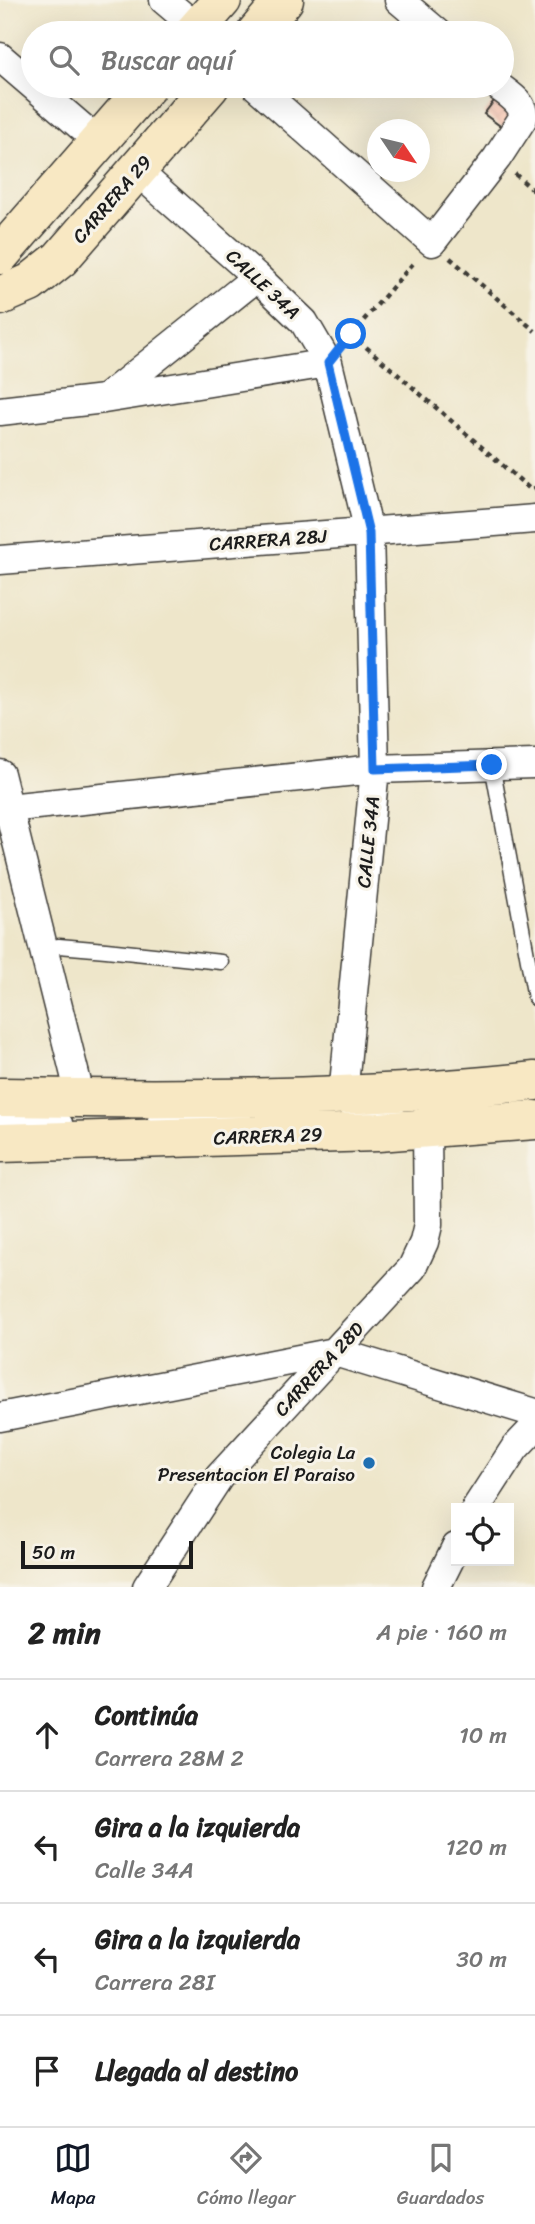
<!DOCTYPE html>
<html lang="es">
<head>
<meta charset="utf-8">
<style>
  body { margin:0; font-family:Sriracha,sans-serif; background:#f6f6f6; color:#222 }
  .controls { position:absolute; right:21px; bottom:21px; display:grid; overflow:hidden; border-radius:0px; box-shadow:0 7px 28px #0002 }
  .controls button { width:63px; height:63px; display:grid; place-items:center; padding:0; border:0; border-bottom:2px solid #e0e0e0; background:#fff; color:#222; font:35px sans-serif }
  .compass { position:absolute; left:367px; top:119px; width:63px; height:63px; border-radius:50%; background:#fff; box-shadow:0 7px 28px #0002; rotate:125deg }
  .scale { position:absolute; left:21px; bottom:18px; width:172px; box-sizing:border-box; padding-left:7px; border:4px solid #1c1c1c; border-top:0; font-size:19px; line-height:24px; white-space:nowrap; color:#1c1c1c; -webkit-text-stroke:5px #f7f3e8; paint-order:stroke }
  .stop { position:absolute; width:21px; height:21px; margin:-16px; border:5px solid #1a73e8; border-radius:50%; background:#fff }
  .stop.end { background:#1a73e8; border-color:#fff; box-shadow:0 2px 7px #0008 }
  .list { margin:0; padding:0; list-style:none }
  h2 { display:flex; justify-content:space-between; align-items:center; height:91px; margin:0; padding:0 28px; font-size:30px }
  h2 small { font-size:23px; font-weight:400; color:#767676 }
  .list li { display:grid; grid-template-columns:46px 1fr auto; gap:21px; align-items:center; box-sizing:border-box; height:112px; padding:0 28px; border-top:2px solid #e0e0e0 }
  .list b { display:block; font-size:26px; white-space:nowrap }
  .list p { margin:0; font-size:23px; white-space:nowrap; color:#767676 }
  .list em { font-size:23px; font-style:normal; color:#767676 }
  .icon { flex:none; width:38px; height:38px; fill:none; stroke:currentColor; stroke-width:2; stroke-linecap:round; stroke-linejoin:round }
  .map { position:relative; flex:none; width:535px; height:1587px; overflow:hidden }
  .search { position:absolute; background:#fff; box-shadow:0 7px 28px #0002; left:21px; right:21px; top:21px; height:77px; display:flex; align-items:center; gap:18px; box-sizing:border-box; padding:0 24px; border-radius:38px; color:#767676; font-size:26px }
  .sheet { height:539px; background:#fff }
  nav { display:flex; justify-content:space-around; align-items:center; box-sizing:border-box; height:98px; border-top:2px solid #e0e0e0; background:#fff; font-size:19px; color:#767676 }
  nav a { display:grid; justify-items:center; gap:4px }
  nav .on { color:#111827 }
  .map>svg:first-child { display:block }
</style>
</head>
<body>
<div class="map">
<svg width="535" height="1587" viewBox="0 0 535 1587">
  <defs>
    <pattern id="building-cross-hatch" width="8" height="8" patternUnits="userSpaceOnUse" patternTransform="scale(1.75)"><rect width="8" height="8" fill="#f8ae96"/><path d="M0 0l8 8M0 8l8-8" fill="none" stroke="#d49581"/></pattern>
  </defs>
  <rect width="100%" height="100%" fill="#f7f3e8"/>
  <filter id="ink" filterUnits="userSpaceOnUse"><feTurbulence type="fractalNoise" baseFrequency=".0143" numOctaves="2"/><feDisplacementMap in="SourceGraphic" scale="14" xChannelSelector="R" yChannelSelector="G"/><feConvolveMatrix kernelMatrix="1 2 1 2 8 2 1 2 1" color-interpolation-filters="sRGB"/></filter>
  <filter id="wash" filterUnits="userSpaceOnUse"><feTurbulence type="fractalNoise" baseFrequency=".00686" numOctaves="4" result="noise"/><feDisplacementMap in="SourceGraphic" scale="28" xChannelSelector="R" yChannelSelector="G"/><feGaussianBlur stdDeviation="1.57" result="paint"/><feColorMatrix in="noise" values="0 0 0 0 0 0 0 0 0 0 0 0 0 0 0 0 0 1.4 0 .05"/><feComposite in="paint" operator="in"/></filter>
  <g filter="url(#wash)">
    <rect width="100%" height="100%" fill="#eee6ca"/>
    <g id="blocks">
      <path fill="url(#building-cross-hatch)" d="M500,93L518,107L503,128L484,114Z"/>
    </g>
  </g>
  <g filter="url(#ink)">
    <use href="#blocks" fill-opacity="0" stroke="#3c3a36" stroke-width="2"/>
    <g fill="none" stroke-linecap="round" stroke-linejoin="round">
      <g stroke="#3c3a36" stroke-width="17">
        <path id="lane" d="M492,765L535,998
          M43,949L59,946L106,950L221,962
          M348,1114L397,1112
          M155,1119L244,1117
          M0,1122H65"/>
      </g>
      <g stroke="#3c3a36" stroke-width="31">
        <path id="street" d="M164,0L197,28
          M399,0L438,33
          M0,57L99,142
          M256,86L432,242L497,158L523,118C525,103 508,94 498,86
          M137,171L257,277L304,322L328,363L369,532L375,769L343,1095
          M106,398L257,277
          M0,411L104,399L328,363
          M0,560L535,519
          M0,774L81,1099
          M8,808L375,769L535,764
          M0,1417L335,1352L535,1413
          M476,1508L515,1448L535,1427
          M147,1587L219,1477L412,1268L424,1242L428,1225L427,1130
          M436,1587L456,1547"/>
      </g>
      <g stroke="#3c3a36" stroke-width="41">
        <path id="secondary" d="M193,33L222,0
          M256,33L284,0
          M0,255L147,86
          M0,296L30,283L60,259L210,86
          M0,1097C178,1100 358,1100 535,1081
          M0,1143L378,1132L535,1120"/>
      </g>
      <path stroke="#3c3a36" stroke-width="4.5" stroke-dasharray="5 5" stroke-linecap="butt" d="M515,174L535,192
        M450,258L535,331
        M351,334L530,489L535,488
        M344,343L416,260"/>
      <use href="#lane" stroke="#fff" stroke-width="14"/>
      <use href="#street" stroke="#fff" stroke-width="28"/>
      <use href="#secondary" stroke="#f8e8c3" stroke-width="38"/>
    </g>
  </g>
  <g fill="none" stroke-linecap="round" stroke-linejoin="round" filter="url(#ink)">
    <path stroke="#1a73e8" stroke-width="9" d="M351,334L328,363L369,533L375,769L492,765"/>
  </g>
  <circle fill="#1f6fb2" stroke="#f7f3e8" stroke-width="2.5" cx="369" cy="1463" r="7"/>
  <g text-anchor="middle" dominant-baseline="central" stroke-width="6" stroke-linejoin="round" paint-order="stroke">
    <g font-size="19" fill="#1c1c1c" stroke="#f7f3e8">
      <text transform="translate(112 199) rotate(-49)">CARRERA 29</text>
      <text transform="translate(263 284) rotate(43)">CALLE 34A</text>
      <text transform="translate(268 540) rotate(-4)">CARRERA 28J</text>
      <text transform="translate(368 842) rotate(-84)">CALLE 34A</text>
      <text transform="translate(268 1136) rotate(-2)">CARRERA 29</text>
      <text transform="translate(319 1369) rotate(-47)">CARRERA 28D</text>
    </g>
    <g font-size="19" fill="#1c1c1c" stroke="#f7f3e8" text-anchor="end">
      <text x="355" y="1452">Colegia La<tspan x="355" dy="22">Presentacion El Paraiso</tspan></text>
    </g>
  </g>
</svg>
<div class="controls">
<button><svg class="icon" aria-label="locate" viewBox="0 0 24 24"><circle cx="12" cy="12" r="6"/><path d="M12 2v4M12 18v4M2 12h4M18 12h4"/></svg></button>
</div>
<svg class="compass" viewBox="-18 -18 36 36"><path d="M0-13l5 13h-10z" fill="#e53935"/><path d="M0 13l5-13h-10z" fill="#767676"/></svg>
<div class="scale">50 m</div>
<div class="stop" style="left:351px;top:334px"></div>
<div class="stop end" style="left:492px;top:765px"></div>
<div class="search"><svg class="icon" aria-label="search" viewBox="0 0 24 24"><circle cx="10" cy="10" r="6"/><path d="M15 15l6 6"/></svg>Buscar aquí</div>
</div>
<section class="sheet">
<h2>2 min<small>A pie · 160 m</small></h2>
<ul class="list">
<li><svg class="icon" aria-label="ahead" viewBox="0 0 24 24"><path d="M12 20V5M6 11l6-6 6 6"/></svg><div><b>Continúa</b><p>Carrera 28M 2</p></div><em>10 m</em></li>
<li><svg class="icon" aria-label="left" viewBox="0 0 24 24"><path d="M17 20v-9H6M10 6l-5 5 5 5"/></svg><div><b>Gira a la izquierda</b><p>Calle 34A</p></div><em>120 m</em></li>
<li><svg class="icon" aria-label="left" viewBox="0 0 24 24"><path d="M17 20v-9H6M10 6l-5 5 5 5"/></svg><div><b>Gira a la izquierda</b><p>Carrera 28I</p></div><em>30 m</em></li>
<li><svg class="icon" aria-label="arrive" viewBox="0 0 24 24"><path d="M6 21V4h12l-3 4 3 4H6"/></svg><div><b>Llegada al destino</b></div></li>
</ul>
</section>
<nav>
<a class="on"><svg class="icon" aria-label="map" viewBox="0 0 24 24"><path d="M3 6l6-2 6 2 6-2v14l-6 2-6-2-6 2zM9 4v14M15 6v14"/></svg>Mapa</a>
<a><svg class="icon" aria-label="directions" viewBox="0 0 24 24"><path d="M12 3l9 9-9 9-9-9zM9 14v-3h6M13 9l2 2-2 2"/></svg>Cómo llegar</a>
<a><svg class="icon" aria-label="saved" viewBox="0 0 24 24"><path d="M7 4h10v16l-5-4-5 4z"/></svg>Guardados</a>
</nav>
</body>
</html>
